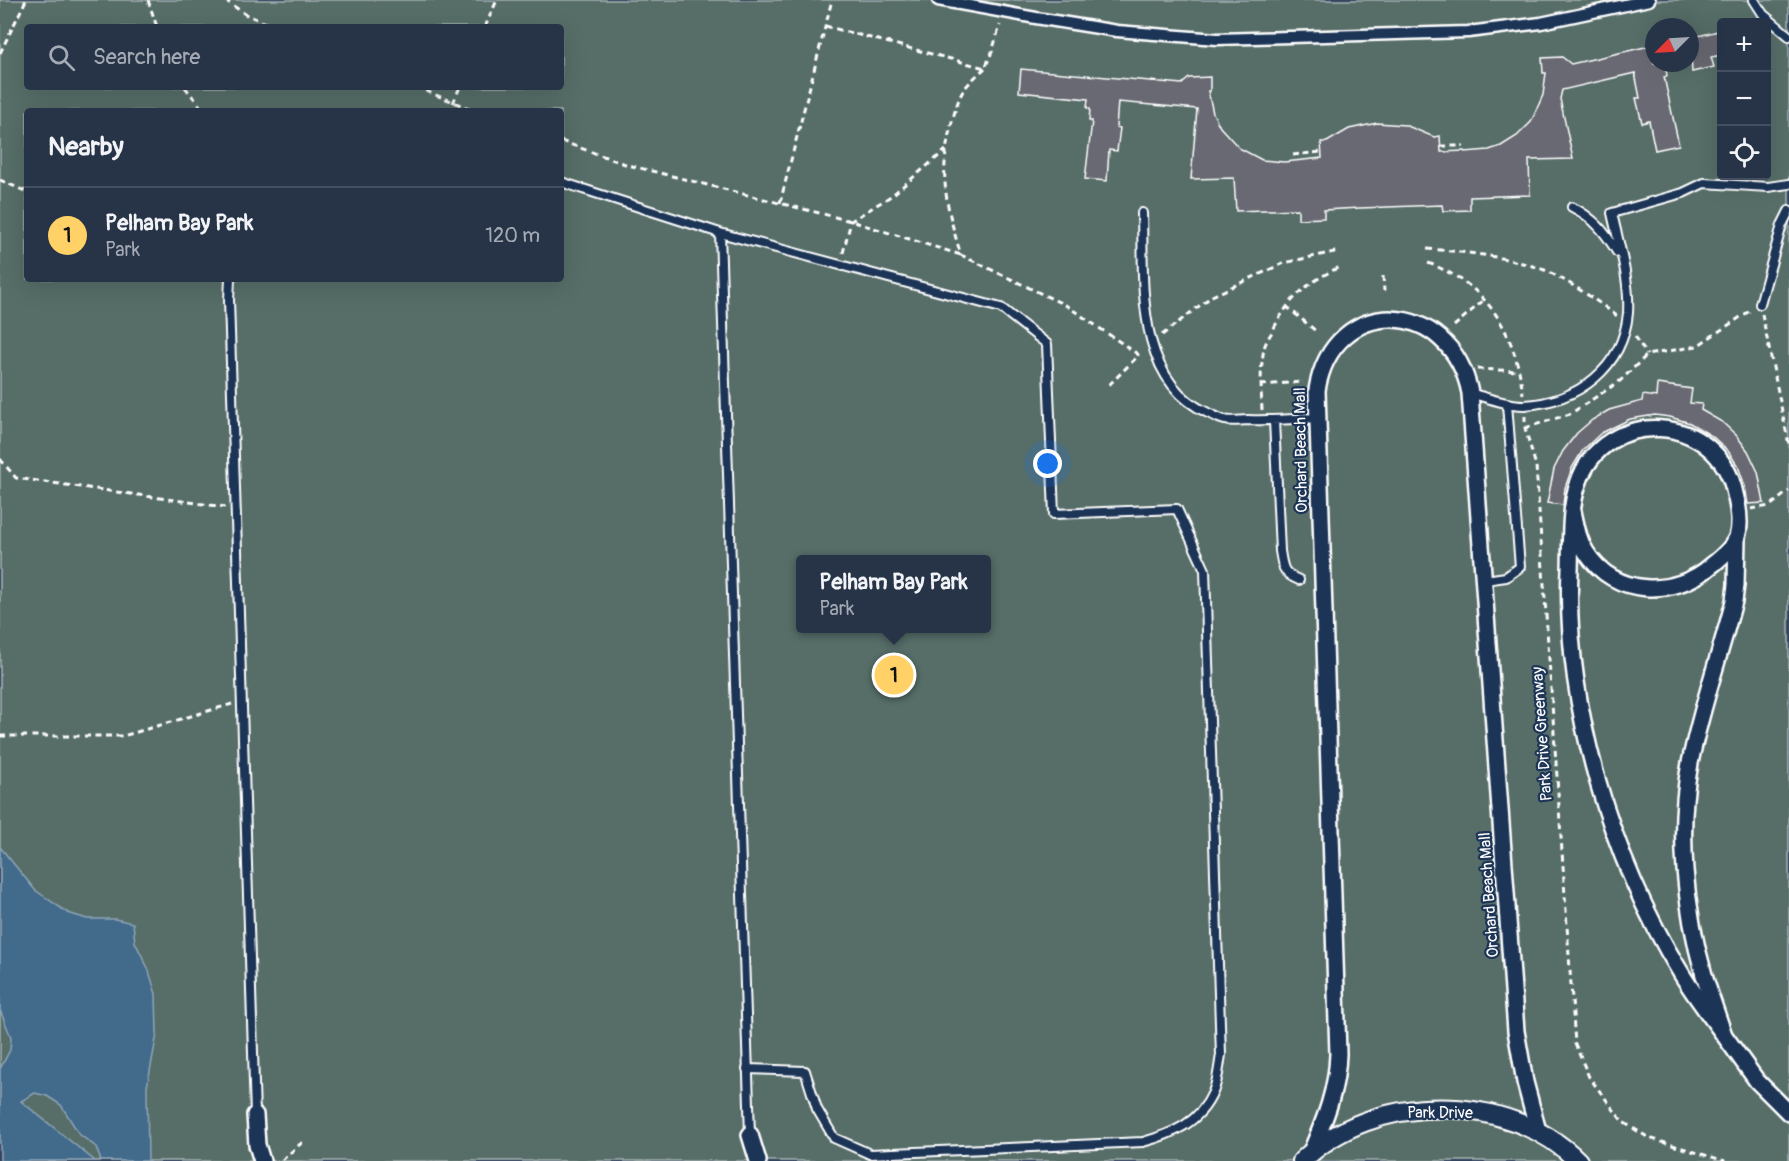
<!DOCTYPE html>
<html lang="en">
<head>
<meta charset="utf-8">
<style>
  body { margin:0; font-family:Pangolin,sans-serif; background:#333f52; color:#f1f3f6 }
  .controls { position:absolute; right:18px; top:18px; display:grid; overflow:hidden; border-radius:6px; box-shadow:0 6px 24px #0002 }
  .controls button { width:54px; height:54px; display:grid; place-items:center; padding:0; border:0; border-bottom:2px solid #434f60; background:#273447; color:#f1f3f6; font:30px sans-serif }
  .compass { position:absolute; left:1645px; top:18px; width:54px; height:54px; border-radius:50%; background:#273447; box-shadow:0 6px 24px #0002; rotate:246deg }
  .you { position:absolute; left:1048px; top:464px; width:21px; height:21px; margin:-15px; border:4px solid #fff; border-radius:50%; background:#1a73e8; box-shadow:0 0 0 9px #1a73e833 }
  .badge { display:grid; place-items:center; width:39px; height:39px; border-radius:50%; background:#ffd166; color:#111; font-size:20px; font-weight:700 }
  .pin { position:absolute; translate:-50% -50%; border:3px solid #fff; box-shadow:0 2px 6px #0006 }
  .popup { position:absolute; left:796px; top:555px; width:195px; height:78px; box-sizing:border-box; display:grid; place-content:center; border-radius:6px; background:#273447; filter:drop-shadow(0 2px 4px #0005); font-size:20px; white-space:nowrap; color:#a4aab4 }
  .popup b { font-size:22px; color:#f1f3f6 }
  .popup::after { content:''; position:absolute; left:50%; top:100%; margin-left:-12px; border:12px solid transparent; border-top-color:#273447 }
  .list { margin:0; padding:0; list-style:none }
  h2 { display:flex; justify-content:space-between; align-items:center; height:78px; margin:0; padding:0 24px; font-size:26px }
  h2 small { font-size:20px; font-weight:400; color:#a4aab4 }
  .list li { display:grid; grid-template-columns:39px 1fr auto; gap:18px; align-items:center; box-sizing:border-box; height:96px; padding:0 24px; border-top:2px solid #434f60 }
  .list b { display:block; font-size:22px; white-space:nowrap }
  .list p { margin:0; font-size:20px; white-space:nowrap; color:#a4aab4 }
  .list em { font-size:20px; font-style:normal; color:#a4aab4 }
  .icon { flex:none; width:33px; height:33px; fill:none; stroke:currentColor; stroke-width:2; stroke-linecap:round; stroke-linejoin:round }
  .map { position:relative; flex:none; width:1789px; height:1161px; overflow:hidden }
  .search { position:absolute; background:#273447; box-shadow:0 6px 24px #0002; left:24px; top:24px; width:540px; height:66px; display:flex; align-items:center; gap:15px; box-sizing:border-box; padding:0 21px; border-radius:6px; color:#a4aab4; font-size:22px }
  .panel { position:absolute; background:#273447; box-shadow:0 6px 24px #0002; left:24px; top:108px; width:540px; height:174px; border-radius:6px }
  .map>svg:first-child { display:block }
</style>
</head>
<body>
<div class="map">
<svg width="1789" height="1161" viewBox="0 0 1789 1161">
  <rect width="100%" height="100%" fill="#34455f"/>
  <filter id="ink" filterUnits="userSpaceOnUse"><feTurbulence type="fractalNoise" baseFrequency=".0167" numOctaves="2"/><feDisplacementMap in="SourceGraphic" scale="12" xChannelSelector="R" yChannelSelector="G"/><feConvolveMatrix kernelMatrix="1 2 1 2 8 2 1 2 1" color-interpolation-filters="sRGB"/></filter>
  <g filter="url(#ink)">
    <path fill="#576d68" stroke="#abb6b4" stroke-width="1.5" fill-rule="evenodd" d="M0,0H1789V1161H27L0,1143ZM1722,22H1766V176H1722ZM27,27H561V87H27ZM1654,27H1690V63H1654ZM27,111H561V279H27ZM801,560H987V628H801Z"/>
    <path fill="#436b8b" stroke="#8ea6b9" stroke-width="1.5" d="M0,847L35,890L68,913L87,919H115L133,923L135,942L148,968L156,994L157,1034L147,1087L148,1161H101L96,1147L79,1134L61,1105L47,1096L35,1093L21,1101L95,1161H0V1069L10,1050L11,1037L0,1010Z"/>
    <path fill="#696973" stroke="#fff" stroke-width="1.5" d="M1722,30V55L1711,57L1714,67L1692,72L1690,38Z
      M1654,45V63H1665L1667,76L1664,77L1679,145L1655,150L1649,121L1642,123L1636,98H1640L1635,73L1562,90L1560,99L1573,159L1529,160L1530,195L1470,197V210L1443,211L1442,205L1360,208L1324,210V218L1298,219V209L1236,211L1234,178L1191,179L1197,109L1118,102L1116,127L1120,128L1117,151L1109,150L1107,181L1085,179L1092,121H1089L1090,109L1087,108L1088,99L1019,92L1021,69L1182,84L1189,78L1210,77V91H1208L1213,113L1220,127L1239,148L1262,160L1284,162L1322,158L1321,142H1327L1349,129L1377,123L1405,125L1434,137L1440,136L1441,152L1465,151V152L1489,150L1501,146L1517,136L1531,122L1543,95L1546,73H1543L1542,58L1562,57L1571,64Z
      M1657,384L1692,389L1690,403L1702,404L1701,410L1722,422L1736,435L1748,451L1758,472L1764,503L1748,504L1745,486L1738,466L1728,451L1712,436L1690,423L1670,417L1655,415L1630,419L1601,433L1583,450L1572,468L1565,488L1563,505L1547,503L1554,469L1563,451L1577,433L1592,420L1609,410L1642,401L1643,395L1656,397Z"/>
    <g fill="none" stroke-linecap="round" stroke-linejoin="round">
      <g stroke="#fff" stroke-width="12">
        <path id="service" d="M1754,0L1763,14L1789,36
          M561,182L720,233L1001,308L1047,344L1054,514L1177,509L1205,570L1221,1055C1219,1066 1218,1081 1213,1092C1200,1123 1172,1134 1143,1142L870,1154L834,1138L817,1109L805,1071L747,1069
          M1572,207C1594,218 1605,232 1617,252
          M1142,213C1144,281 1134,380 1208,413C1213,415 1219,419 1225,420C1232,422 1241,420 1248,420C1271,421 1294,419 1316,418
          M720,233L750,1135
          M230,279L229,300L255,1115
          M1760,304L1782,225L1789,211
          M1470,393C1488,398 1506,405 1524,405C1578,402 1623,368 1628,313C1630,280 1619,245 1612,213L1683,193L1704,183L1768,187L1789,184
          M1274,420L1280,551C1283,568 1282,573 1299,580
          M1485,580L1506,577L1520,567L1507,404"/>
      </g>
      <g stroke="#fff" stroke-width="15">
        <path id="pedestrian" d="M938,0L1036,18L1117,31L1217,39L1468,32L1541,23L1649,0"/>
      </g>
      <g stroke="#fff" stroke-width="20">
        <path id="minor" d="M1573,511C1576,525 1578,540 1586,552C1614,597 1675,598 1712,565C1721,558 1733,547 1737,537C1741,525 1738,506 1735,494C1719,412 1604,405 1578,484C1569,510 1571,542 1570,569C1564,704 1611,859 1681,973C1694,995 1710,1015 1724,1035C1717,1015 1710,995 1704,975C1685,909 1677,831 1690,763C1701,708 1720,655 1734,601L1736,585L1737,538
          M1724,1035L1757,1081L1789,1113
          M255,1115L257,1145L262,1161
          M750,1135L758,1161
          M1311,1152C1325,1119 1337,1090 1338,1054L1317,390C1333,293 1451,297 1470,393L1516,1031L1525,1082L1538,1131"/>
      </g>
      <g stroke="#fff" stroke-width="22">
        <path id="tertiary" d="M1302,1161C1373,1091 1508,1091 1578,1161"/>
      </g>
      <path stroke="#fff" stroke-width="3" stroke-dasharray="6 4.5" stroke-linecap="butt" d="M148,0L157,27
        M225,0L245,14L275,27
        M825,26L985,68L992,52L1000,25
        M485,27L497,0
        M0,53L26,0
        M985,68C978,74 971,81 965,88C959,96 956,108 953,118C938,172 945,203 961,255L1067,306L1139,355
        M185,87L204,111
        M416,87L476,111
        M453,103L460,87
        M561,141L628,165L851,221L961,255
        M1441,146H1464
        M1293,155L1321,152
        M0,180L27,192
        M780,203L832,0
        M1427,249C1466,252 1504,256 1542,269C1566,279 1596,300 1617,316
        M843,253L851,221L891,196L946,150
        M1428,263C1489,286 1515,332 1523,394
        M1383,276L1384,291
        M1286,306L1317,332
        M1762,314L1789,445
        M1454,326L1485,299
        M1162,335L1212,296L1284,263L1339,251
        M1635,336L1647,355
        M1477,369L1520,371
        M1109,385L1139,355
        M1261,385L1303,382
        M1262,410C1261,390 1260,368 1264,349C1265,343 1269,337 1272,332C1290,296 1306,284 1341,266
        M1525,416V428L1536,466L1575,1044L1589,1077L1623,1122L1649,1138L1725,1161
        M1525,428L1570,414L1620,381L1647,355L1697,346L1751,310
        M0,459L16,478L225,507
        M1751,509L1770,506L1789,491
        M0,736H123L232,704
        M282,1160L305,1140"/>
      <use href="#service" stroke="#1d3557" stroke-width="8"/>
      <use href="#pedestrian" stroke="#1d3557" stroke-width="10"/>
      <use href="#minor" stroke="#1d3557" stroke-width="15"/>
      <use href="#tertiary" stroke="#1d3557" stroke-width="18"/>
    </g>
  </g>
  <g text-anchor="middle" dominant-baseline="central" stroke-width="4.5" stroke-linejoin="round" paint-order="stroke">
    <g font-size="16" fill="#fff" stroke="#1d3557">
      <text transform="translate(1301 450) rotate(-91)">Orchard Beach Mall</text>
      <text transform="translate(1542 734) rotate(-94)">Park Drive Greenway</text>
      <text transform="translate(1489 895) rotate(-94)">Orchard Beach Mall</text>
      <text x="1440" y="1113">Park Drive</text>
    </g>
  </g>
</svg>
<div class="controls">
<button>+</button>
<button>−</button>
<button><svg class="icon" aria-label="locate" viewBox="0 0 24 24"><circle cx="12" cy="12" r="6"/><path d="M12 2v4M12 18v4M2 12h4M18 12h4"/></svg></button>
</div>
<svg class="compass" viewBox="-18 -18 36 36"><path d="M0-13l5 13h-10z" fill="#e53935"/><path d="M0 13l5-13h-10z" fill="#a4aab4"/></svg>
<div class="you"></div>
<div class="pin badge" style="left:894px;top:675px">1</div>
<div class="popup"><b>Pelham Bay Park</b>Park</div>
<div class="search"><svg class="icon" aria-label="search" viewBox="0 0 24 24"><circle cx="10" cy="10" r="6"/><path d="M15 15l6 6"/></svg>Search here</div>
<section class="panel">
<h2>Nearby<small></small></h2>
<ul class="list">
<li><span class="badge">1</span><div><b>Pelham Bay Park</b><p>Park</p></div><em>120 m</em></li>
</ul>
</section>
</div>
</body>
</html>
